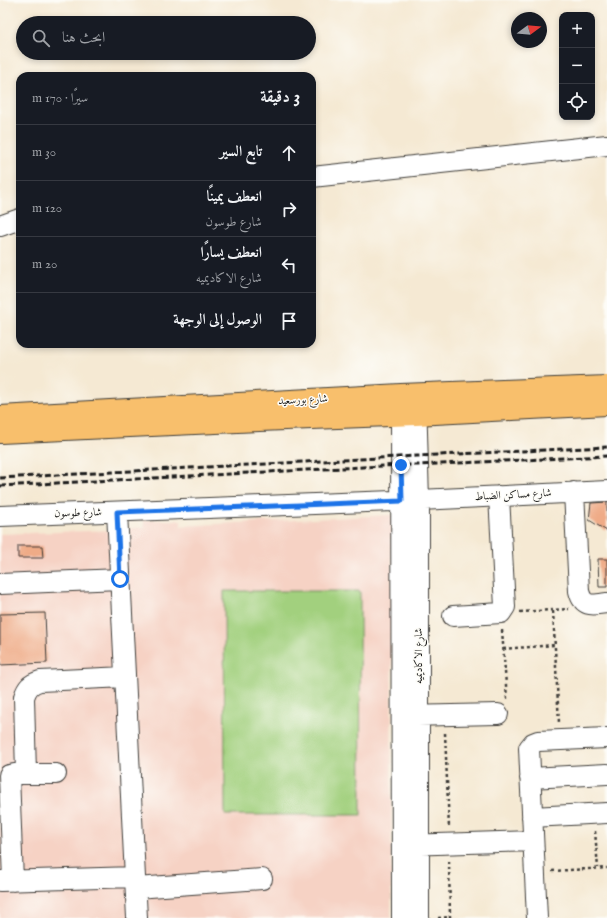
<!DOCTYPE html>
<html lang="ar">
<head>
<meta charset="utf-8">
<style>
  body { margin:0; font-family:"IM FELL English",Amiri,serif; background:#20242c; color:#f1f3f6; direction:rtl }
  .controls { position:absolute; right:12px; top:12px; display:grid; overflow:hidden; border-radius:8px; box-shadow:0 2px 6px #0003 }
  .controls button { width:36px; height:36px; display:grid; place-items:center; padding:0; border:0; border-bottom:1px solid #363941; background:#171b24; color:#f1f3f6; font:20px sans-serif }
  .compass { position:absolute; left:511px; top:12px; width:36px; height:36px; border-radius:50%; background:#171b24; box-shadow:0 2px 6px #0003; rotate:74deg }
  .stop { position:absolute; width:12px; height:12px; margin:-9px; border:3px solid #1a73e8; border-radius:50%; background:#fff }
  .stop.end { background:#1a73e8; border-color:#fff; box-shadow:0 1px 4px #0008 }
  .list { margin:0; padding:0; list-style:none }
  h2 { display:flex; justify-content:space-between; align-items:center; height:52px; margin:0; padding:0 16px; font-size:17px }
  h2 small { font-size:13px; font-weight:400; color:#9ea1a6 }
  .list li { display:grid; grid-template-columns:26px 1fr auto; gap:12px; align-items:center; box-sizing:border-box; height:56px; padding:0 16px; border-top:1px solid #363941 }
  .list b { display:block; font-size:15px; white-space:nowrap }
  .list p { margin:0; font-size:13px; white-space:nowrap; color:#9ea1a6 }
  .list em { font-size:13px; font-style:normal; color:#9ea1a6 }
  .icon { flex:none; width:22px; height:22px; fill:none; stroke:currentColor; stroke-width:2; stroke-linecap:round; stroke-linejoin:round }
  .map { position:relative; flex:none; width:607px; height:918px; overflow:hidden; direction:ltr }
  .search { position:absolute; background:#171b24; box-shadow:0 2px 6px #0003; left:16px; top:16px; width:300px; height:44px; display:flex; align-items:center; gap:10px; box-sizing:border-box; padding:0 14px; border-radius:22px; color:#9ea1a6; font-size:15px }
  .panel { position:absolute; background:#171b24; box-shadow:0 2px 6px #0003; left:16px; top:72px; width:300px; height:276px; border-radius:12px; direction:rtl }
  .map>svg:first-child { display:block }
</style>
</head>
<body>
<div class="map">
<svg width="607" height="918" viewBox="0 0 607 918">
  <rect width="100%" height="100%" fill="#fdfcf7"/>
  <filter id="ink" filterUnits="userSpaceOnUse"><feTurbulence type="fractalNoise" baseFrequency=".025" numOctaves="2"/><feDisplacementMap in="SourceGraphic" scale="8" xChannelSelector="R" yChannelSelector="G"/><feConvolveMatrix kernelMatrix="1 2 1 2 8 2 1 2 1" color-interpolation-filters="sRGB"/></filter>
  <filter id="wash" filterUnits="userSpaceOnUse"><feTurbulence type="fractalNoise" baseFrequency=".012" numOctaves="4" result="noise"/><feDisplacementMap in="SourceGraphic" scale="16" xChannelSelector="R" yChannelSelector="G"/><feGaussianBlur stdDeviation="0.9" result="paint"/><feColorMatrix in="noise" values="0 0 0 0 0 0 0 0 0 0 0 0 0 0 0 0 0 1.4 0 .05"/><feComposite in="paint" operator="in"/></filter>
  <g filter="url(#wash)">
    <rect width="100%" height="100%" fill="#f5e9d3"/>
    <path fill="#f6d2c4" d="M392,515L391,918H0V534L118,530L144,527V520H181V526Z"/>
    <path fill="#a2d07e" stroke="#5f764d" d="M224,591H360L361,815H225Z"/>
    <g id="blocks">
      <path fill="#efab87" d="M607,502V531L589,520L591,503Z
        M18,546H42L43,558H18Z
        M598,559H607V587H599Z
        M45,613L47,663L0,665V614Z"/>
    </g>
  </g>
  <g filter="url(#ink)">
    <use href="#blocks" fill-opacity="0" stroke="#3d3b37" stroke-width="1"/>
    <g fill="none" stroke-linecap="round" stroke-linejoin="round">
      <g stroke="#3d3b37" stroke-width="22">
        <path id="minor" d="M312,177L607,145
          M0,226L20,219
          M416,398L419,500V918
          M401,399L402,918
          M574,492L579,591C583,608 593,605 607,603
          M117,512L137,918
          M0,516L419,500L607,491
          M0,584L120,579
          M453,616L501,613L505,607L499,496
          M406,716L498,714
          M14,774H56
          M26,774L24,697C27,688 30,684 40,681L125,677
          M9,775L13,881
          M530,778L607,774
          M532,817L607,813
          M406,845L533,841
          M0,881L135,877
          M136,888L262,879
          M537,918L529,748L533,743L538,741L607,738"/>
      </g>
      <g stroke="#3d3b37" stroke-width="24">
        <path id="major" d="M0,417L401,395L607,387
          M0,432L259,420L416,414L607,404"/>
      </g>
      <path stroke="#3d3b37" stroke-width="2.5" stroke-dasharray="3 3" stroke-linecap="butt" d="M553,611L559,723
        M520,612L569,609
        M502,630L507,699
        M503,649L555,645
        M445,733L449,828
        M595,831L598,868
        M449,861L450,918
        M552,871L607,868
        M438,918L450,917"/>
      <use href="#minor" stroke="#fff" stroke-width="20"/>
      <use href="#major" stroke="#f8bf6c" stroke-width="22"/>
      <path stroke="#1c1c1c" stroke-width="3" stroke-dasharray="6 3" stroke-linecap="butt" d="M0,478L417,456L607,447
        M0,486L401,465H418L607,456"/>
    </g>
  </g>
  <g fill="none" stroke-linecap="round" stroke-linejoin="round" filter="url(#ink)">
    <path stroke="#1a73e8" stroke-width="5" d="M120,579L117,512L402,501L401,465"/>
  </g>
  <g text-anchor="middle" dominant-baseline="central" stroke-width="3" stroke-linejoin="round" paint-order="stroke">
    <g font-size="11" fill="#1c1c1c" stroke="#fdfcf7">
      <text transform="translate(303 400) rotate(-3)">شارع بورسعيد</text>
      <text transform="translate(513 495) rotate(-3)">شارع مساكن الضباط</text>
      <text transform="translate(78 513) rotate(-2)">شارع طوسون</text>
      <text transform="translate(419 656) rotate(-90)">شارع الاكاديميه</text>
    </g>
  </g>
</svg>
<div class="controls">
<button>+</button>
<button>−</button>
<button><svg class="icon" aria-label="locate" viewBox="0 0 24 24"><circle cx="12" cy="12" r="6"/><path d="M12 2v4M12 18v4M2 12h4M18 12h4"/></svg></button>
</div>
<svg class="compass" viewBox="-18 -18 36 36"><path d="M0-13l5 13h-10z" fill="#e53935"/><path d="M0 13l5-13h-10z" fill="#9ea1a6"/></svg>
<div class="stop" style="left:120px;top:579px"></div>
<div class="stop end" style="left:401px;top:465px"></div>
<div class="search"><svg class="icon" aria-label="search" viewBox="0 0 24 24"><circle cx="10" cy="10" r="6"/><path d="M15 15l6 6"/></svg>ابحث هنا</div>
<section class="panel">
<h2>3 دقيقة<small>سيرًا · 170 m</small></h2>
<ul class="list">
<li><svg class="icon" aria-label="ahead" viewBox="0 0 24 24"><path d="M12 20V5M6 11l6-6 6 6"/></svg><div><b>تابع السير</b></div><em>30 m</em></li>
<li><svg class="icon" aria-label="right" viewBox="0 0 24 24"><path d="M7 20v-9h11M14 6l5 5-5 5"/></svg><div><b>انعطف يمينًا</b><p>شارع طوسون</p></div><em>120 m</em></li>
<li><svg class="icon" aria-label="left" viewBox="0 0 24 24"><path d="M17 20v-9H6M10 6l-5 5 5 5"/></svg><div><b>انعطف يسارًا</b><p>شارع الاكاديميه</p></div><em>20 m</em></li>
<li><svg class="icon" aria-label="arrive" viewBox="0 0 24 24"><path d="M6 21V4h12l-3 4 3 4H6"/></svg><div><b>الوصول إلى الوجهة</b></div></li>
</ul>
</section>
</div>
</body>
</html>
